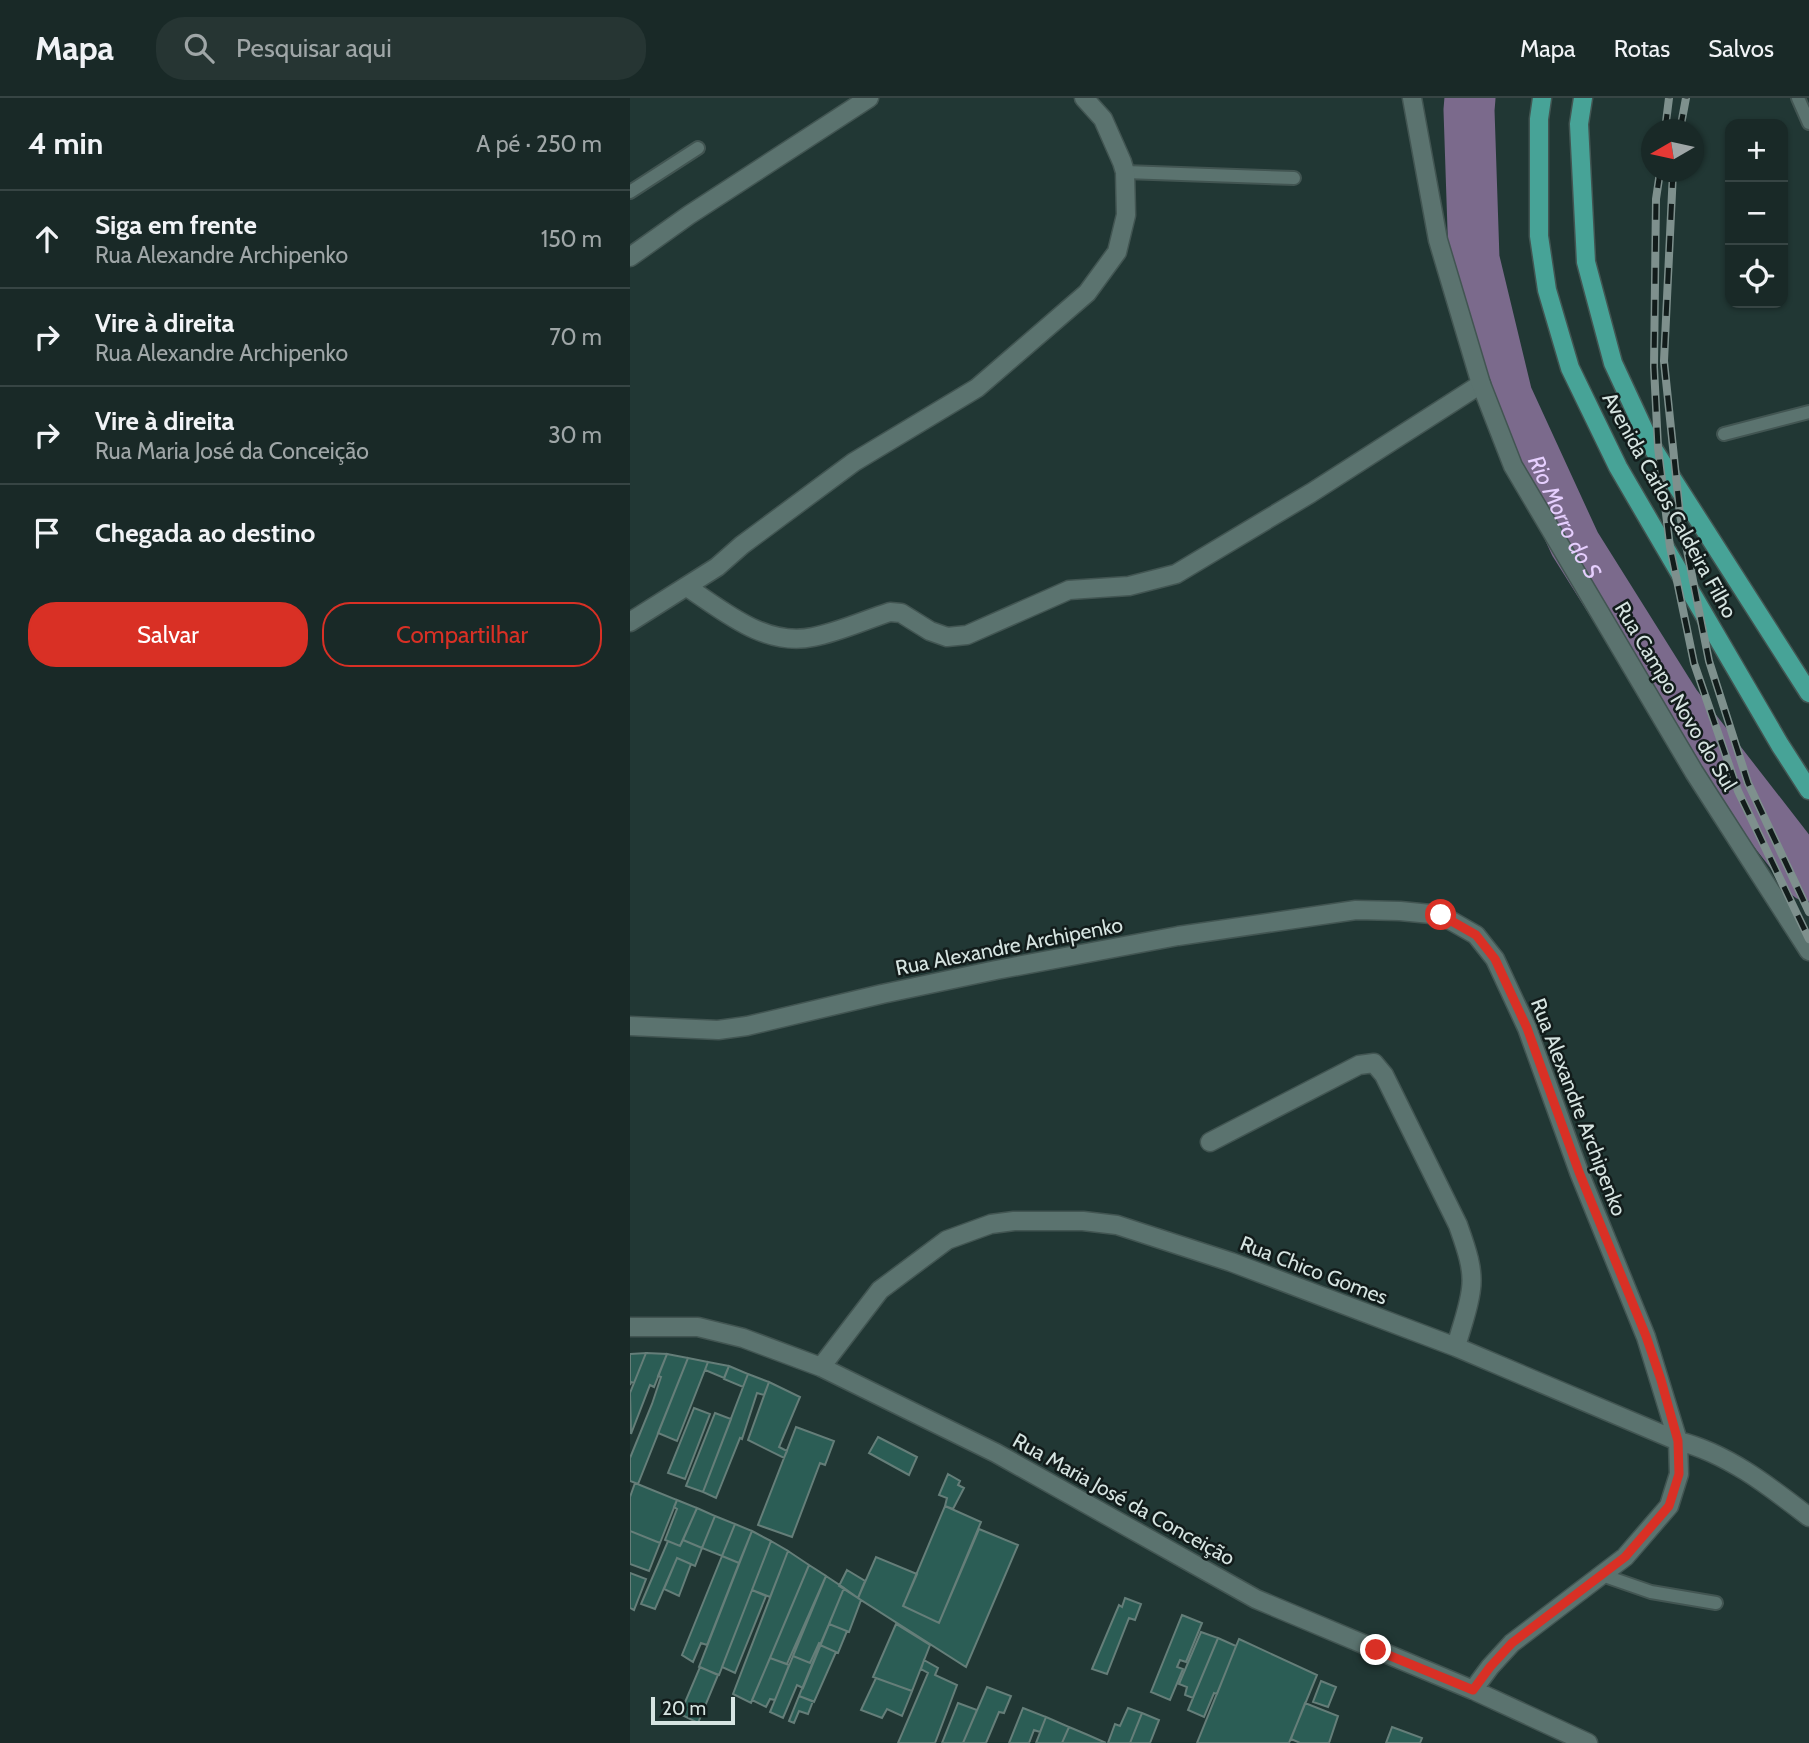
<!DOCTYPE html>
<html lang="pt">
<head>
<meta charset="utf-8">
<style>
  body { margin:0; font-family:Cabin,sans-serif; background:#263533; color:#f1f3f6 }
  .controls { position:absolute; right:21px; top:21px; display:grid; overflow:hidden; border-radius:14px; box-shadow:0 2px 5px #0004 }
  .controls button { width:63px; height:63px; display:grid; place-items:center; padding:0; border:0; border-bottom:2px solid #374544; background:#192927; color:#f1f3f6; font:35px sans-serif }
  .compass { position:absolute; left:1011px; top:21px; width:63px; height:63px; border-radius:50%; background:#192927; box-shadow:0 2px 5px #0004; rotate:261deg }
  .scale { position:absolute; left:21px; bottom:18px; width:84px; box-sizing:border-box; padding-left:7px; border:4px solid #d6e4e1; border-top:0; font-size:19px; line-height:24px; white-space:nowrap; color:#d6e4e1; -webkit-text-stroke:5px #121c1b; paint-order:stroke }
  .stop { position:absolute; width:21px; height:21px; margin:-16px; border:5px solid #d93025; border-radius:50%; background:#fff }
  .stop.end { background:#d93025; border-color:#fff; box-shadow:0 2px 7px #0008 }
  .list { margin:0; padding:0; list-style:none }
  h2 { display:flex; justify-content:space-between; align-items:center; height:91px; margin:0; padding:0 28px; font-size:30px }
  h2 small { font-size:23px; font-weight:400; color:#9fa6a7 }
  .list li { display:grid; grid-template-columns:46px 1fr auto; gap:21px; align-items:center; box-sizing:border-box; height:98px; padding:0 28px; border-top:2px solid #374544 }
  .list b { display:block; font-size:26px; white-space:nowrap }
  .list p { margin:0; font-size:23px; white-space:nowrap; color:#9fa6a7 }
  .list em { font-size:23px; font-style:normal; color:#9fa6a7 }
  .actions { display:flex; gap:14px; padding:21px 28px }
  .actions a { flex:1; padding:16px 0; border:2px solid #d93025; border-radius:28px; text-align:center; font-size:24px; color:#d93025 }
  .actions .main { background:#d93025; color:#fff }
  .icon { flex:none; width:38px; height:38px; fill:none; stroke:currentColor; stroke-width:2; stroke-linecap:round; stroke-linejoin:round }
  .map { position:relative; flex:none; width:1179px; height:1645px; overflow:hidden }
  header { display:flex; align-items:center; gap:42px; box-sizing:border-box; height:98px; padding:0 35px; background:#192927; border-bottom:2px solid #374544 }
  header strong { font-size:33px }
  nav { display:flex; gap:38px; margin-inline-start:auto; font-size:24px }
  .search { width:490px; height:63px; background:#263533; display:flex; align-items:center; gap:18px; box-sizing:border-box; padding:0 24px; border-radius:28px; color:#9fa6a7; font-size:26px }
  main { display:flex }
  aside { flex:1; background:#192927 }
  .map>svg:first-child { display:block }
</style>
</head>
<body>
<header>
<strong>Mapa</strong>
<div class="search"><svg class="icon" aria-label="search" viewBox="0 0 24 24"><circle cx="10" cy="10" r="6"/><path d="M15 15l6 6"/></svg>Pesquisar aqui</div>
<nav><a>Mapa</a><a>Rotas</a><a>Salvos</a></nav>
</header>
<main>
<aside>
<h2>4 min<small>A pé · 250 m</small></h2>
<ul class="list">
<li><svg class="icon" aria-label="ahead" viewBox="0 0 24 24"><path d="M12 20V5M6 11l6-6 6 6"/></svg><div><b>Siga em frente</b><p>Rua Alexandre Archipenko</p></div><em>150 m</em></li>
<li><svg class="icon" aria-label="right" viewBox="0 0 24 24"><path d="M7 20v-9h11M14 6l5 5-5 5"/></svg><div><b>Vire à direita</b><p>Rua Alexandre Archipenko</p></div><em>70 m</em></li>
<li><svg class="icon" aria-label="right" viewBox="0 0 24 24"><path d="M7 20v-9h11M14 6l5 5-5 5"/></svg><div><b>Vire à direita</b><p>Rua Maria José da Conceição</p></div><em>30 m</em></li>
<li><svg class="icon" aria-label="arrive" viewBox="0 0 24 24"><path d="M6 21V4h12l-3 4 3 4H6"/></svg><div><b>Chegada ao destino</b></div></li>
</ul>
<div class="actions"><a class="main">Salvar</a><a>Compartilhar</a></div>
</aside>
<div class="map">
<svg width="1179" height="1645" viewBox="0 0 1179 1645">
  <rect width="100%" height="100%" fill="#213734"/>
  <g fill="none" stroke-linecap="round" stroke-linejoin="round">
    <path stroke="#7b6a8c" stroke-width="51" id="s1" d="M840,0L839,12L844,161L877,298L945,446L1046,607L1179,778"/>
  </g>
  <path fill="#2b5d55" stroke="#657e79" stroke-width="2" d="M16,1255L4,1285L1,1284L0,1287V1256Z
    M16,1255L37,1256L24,1289L20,1287L1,1336L0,1295Z
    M37,1256L58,1260L8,1386L0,1383V1360L22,1306L31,1279L28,1278Z
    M58,1260L78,1264L47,1343L28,1335Z
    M78,1264L99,1268L94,1280L75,1272Z
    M99,1268L118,1276L113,1289L94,1281Z
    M118,1276L139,1284L134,1297L127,1295L112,1341L110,1340L86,1400L73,1394Z
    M139,1284L170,1299L149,1349L157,1353L154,1360L118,1342Z
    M64,1310L80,1316L55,1381L38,1375Z
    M85,1315L101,1321L73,1394L56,1388Z
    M166,1329L204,1343L195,1367L190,1365L162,1439L128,1427Z
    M248,1339L287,1359L279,1377L239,1355Z
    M318,1376L330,1383L328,1387L334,1390L323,1411L315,1408L317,1400L309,1397Z
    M5,1385L47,1402L30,1445L0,1433V1399Z
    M47,1402L67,1410L50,1448L35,1442L47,1411L44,1409Z
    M315,1408L351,1424L309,1525L273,1508Z
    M67,1410L85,1418L72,1450L53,1442Z
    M85,1418L105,1426L92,1458L72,1450Z
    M105,1426L122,1433L109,1465L92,1458Z
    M349,1431L388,1447L336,1569L228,1500L246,1459L287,1476L273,1508L309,1525Z
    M0,1433L30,1445L19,1473L0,1466Z
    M122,1433L141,1443L89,1577L69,1569Z
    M53,1442L72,1450L65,1468L47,1460L25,1511L11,1506L38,1443L50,1448Z
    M141,1443L158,1453L140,1499L122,1492Z
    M158,1453L179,1467L121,1605L103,1596Z
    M92,1458L109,1465L77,1547L71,1545L63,1564L52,1557Z
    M47,1460L61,1466L49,1498L34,1491Z
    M179,1467L196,1478L157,1566L140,1560Z
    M217,1472L235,1483L228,1500L209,1488Z
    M0,1475L16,1481L4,1512L0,1510Z
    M196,1478L214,1490L191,1546L189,1545L180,1565L163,1558Z
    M214,1490L231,1502L219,1534L199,1526Z
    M122,1492L136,1498L105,1575L92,1569Z
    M495,1500L511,1506L505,1522L499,1520L477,1576L462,1571L489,1507L492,1509Z
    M552,1517L572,1525L556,1564L550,1562L547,1569L553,1571L540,1602L521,1594Z
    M199,1526L217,1533L208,1555L190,1547Z
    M266,1526L300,1547L282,1593L243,1579Z
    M571,1534L588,1540L563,1600L555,1597L557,1589L549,1586Z
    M588,1540L606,1548L587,1596L584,1595L574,1619L558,1612Z
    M609,1541L687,1577L659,1645H567Z
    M189,1545L191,1546L173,1590L167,1587L153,1620L140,1614L163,1558L180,1565Z
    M190,1547L206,1554L184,1604L169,1598Z
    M140,1560L159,1567L145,1602L140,1601L136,1609L122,1602Z
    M294,1562L308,1570L305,1577L327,1587L305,1645H268L298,1575L291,1571Z
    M70,1569L88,1577L68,1625L50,1616Z
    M246,1580L282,1593L272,1618L257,1611L252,1620L231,1612Z
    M691,1583L706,1589L698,1609L683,1604Z
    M357,1589L381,1598L374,1615L369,1614L356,1645H333Z
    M169,1598L183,1603L178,1616L169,1613L164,1625L159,1623Z
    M328,1605L347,1612L333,1645H312Z
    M675,1605L708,1618L699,1645H670L661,1641Z
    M393,1610L416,1619L410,1634L404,1632L399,1645H379Z
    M498,1610L512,1615L500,1645H478L485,1626L490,1628Z
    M512,1615L529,1622L520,1645H500Z
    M416,1619L439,1629L432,1645H406Z
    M439,1629L458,1637L476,1645H432Z
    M762,1629L792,1640L790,1645H756Z"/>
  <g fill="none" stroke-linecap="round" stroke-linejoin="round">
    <g stroke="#425552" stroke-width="16">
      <path id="lane" d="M1168,0L1179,25
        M495,74L664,80
        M0,94L68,50
        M1094,336L1179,314
        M972,1477L1021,1494L1086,1505"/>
    </g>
    <g stroke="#425552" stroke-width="21">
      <path id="street" d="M0,159L59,117L239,0
        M57,489C95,514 135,549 183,539C209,534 235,522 260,514L271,515L300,533L317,539L337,537L439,492L499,488L546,476L681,395L851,286
        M0,524L87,469L112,447L224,364L347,290L457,195L487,154L496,117L495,74L492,64L473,21L454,0
        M0,928L88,932L117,928L252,896L366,872L548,838L726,812L770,813L811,817L846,837L865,861L897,930L949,1074L1016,1239L1048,1343L1049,1376L1039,1408L995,1459L882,1545L860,1569L843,1592
        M580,1044L729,967L744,965L754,977L828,1127C835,1147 844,1170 841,1191C839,1210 831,1230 826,1249
        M0,1229H68L113,1240L191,1269L366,1355L626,1501L843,1592L958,1645
        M191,1269L250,1192L317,1142L361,1126L384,1123H453L487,1127L601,1164L826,1249L1048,1343C1097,1355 1139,1388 1179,1419"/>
    </g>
    <g stroke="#425552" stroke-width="21">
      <path id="secondary" d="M782,0L808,142L851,286L883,368L1064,674L1179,853"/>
    </g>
    <g stroke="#425552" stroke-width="21">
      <path id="primary" d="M912,0L909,21V138L917,192L940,270L988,369L1150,647L1179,692
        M953,0L949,26L956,164L983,265L1022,349L1179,595"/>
    </g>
    <use href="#lane" stroke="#5b736f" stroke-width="12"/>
    <use href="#street" stroke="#5b736f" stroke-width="18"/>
    <use href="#secondary" stroke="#5b736f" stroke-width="18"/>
    <use href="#primary" stroke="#47a397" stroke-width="18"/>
    <g stroke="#7e908d" stroke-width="8">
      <path id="rail" d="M1035,32L1039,0
        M1050,32L1056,0
        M1030,74L1026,101L1024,269L1028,349L1040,449L1064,565L1108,693L1179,841
        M1043,74L1034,263L1050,417L1079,563L1118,685L1179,814"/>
    </g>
    <use href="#rail" stroke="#121c1b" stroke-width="5" stroke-dasharray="16" stroke-linecap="butt"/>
  </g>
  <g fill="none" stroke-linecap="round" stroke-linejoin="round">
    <path stroke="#d93025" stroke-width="9" d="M746,1552L843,1592L860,1569L882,1545L995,1459L1039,1408L1049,1376L1048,1343L1031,1282L1016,1238L949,1074L897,930L865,861L846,837L811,817"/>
  </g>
  <g text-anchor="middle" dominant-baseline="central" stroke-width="5" stroke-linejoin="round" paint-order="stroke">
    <g font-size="21" fill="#d6e4e1" stroke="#121c1b">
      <text transform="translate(1040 407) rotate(61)">Avenida Carlos Caldeira Filho</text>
      <text transform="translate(1046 598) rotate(59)">Rua Campo Novo do Sul</text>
      <text transform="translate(379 848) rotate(-11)">Rua Alexandre Archipenko</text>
      <text transform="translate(949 1009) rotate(69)">Rua Alexandre Archipenko</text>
      <text transform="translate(684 1172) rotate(21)">Rua Chico Gomes</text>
      <text transform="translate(494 1401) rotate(29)">Rua Maria José da Conceição</text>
    </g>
    <g font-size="23" font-style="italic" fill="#e6cffe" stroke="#121c1b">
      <text stroke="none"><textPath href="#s1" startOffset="436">Rio Morro do S</textPath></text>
    </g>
  </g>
</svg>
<div class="controls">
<button>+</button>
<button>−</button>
<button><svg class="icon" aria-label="locate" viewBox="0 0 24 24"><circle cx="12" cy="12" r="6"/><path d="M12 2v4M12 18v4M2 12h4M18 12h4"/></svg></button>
</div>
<svg class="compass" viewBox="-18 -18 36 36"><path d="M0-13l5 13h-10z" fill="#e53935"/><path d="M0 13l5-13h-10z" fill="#9fa6a7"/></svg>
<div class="scale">20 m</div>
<div class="stop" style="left:811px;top:817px"></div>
<div class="stop end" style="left:746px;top:1552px"></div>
</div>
</main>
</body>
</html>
